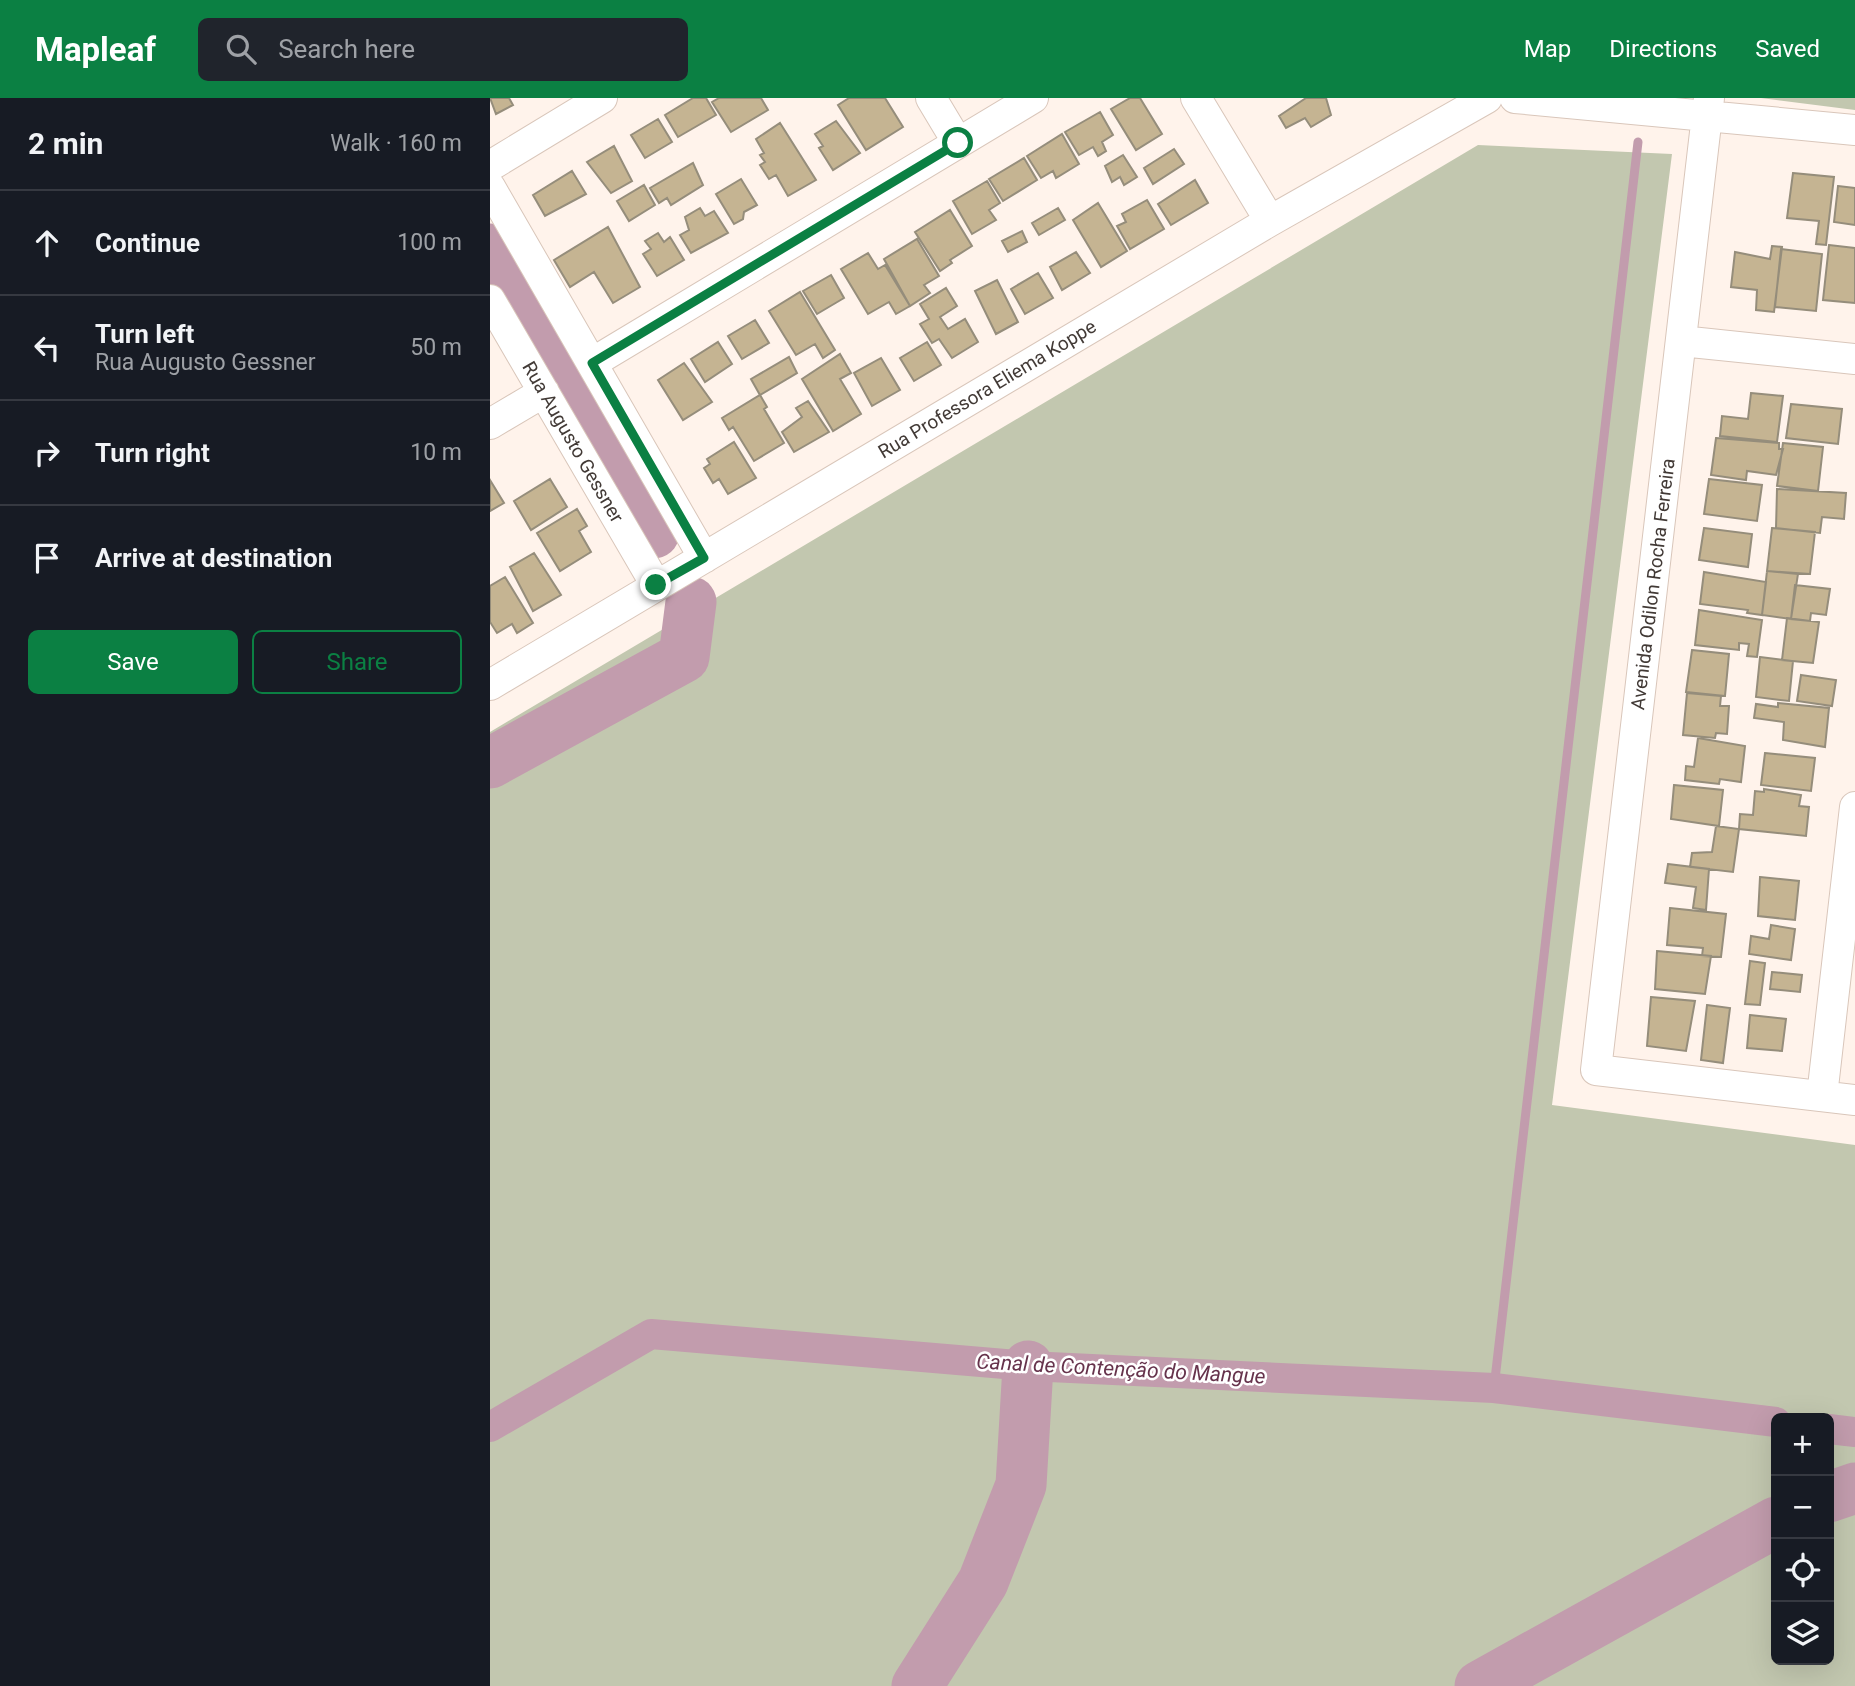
<!DOCTYPE html>
<html lang="en">
<head>
<meta charset="utf-8">
<style>
  body { margin:0; font-family:Roboto,sans-serif; background:#20242c; color:#f1f3f6 }
  .controls { position:absolute; right:21px; bottom:21px; display:grid; overflow:hidden; border-radius:10px; box-shadow:0 7px 28px #0002 }
  .controls button { width:63px; height:63px; display:grid; place-items:center; padding:0; border:0; border-bottom:2px solid #363941; background:#171b24; color:#f1f3f6; font:35px sans-serif }
  .stop { position:absolute; width:21px; height:21px; margin:-16px; border:5px solid #0b8043; border-radius:50%; background:#fff }
  .stop.end { background:#0b8043; border-color:#fff; box-shadow:0 2px 7px #0008 }
  .list { margin:0; padding:0; list-style:none }
  h2 { display:flex; justify-content:space-between; align-items:center; height:91px; margin:0; padding:0 28px; font-size:30px }
  h2 small { font-size:23px; font-weight:400; color:#9ea1a6 }
  .list li { display:grid; grid-template-columns:46px 1fr auto; gap:21px; align-items:center; box-sizing:border-box; height:105px; padding:0 28px; border-top:2px solid #363941 }
  .list b { display:block; font-size:26px; white-space:nowrap }
  .list p { margin:0; font-size:23px; white-space:nowrap; color:#9ea1a6 }
  .list em { font-size:23px; font-style:normal; color:#9ea1a6 }
  .actions { display:flex; gap:14px; padding:21px 28px }
  .actions a { flex:1; padding:16px 0; border:2px solid #0b8043; border-radius:10px; text-align:center; font-size:24px; color:#0b8043 }
  .actions .main { background:#0b8043; color:#fff }
  .icon { flex:none; width:38px; height:38px; fill:none; stroke:currentColor; stroke-width:2; stroke-linecap:round; stroke-linejoin:round }
  .map { position:relative; flex:none; width:1365px; height:1588px; overflow:hidden }
  header { display:flex; align-items:center; gap:42px; box-sizing:border-box; height:98px; padding:0 35px; background:#0b8043; color:#fff }
  header strong { font-size:33px }
  nav { display:flex; gap:38px; margin-inline-start:auto; font-size:24px }
  .search { width:490px; height:63px; background:#20242c; display:flex; align-items:center; gap:18px; box-sizing:border-box; padding:0 24px; border-radius:10px; color:#9ea1a6; font-size:26px }
  main { display:flex }
  aside { flex:1; background:#171b24 }
  .map>svg:first-child { display:block }
</style>
</head>
<body>
<header>
<strong>Mapleaf</strong>
<div class="search"><svg class="icon" aria-label="search" viewBox="0 0 24 24"><circle cx="10" cy="10" r="6"/><path d="M15 15l6 6"/></svg>Search here</div>
<nav><a>Map</a><a>Directions</a><a>Saved</a></nav>
</header>
<main>
<aside>
<h2>2 min<small>Walk · 160 m</small></h2>
<ul class="list">
<li><svg class="icon" aria-label="ahead" viewBox="0 0 24 24"><path d="M12 20V5M6 11l6-6 6 6"/></svg><div><b>Continue</b></div><em>100 m</em></li>
<li><svg class="icon" aria-label="left" viewBox="0 0 24 24"><path d="M17 20v-9H6M10 6l-5 5 5 5"/></svg><div><b>Turn left</b><p>Rua Augusto Gessner</p></div><em>50 m</em></li>
<li><svg class="icon" aria-label="right" viewBox="0 0 24 24"><path d="M7 20v-9h11M14 6l5 5-5 5"/></svg><div><b>Turn right</b></div><em>10 m</em></li>
<li><svg class="icon" aria-label="arrive" viewBox="0 0 24 24"><path d="M6 21V4h12l-3 4 3 4H6"/></svg><div><b>Arrive at destination</b></div></li>
</ul>
<div class="actions"><a class="main">Save</a><a>Share</a></div>
</aside>
<div class="map">
<svg width="1365" height="1588" viewBox="0 0 1365 1588">
  <rect width="100%" height="100%" fill="#fff3eb"/>
  <path fill="#c2c7af" fill-rule="evenodd" d="M1271,0H1365V12Z
    M988,47L1182,56L1062,1007L1365,1047V1588H0V634ZM1339,1320V1562H1286V1320Z"/>
  <g fill="none" stroke-linecap="round" stroke-linejoin="round">
    <path stroke="#c29cad" stroke-width="9" d="M1004,1290L1148,44"/>
    <path stroke="#c29cad" stroke-width="30" d="M0,1329L161,1236L538,1268L1004,1290L1286,1324
      M1339,1331L1365,1334"/>
    <path stroke="#c29cad" stroke-width="51" d="M0,151L164,435
      M0,665L194,559L201,504
      M1339,1399L1365,1390
      M427,1588L493,1484L531,1387L538,1268
      M990,1588L1286,1424"/>
  </g>
  <path fill="#c5b492" stroke="#958d7b" stroke-width="2" d="M0,0H19L23,7L6,16Z
    M203,0H216L226,17L188,39L175,17Z
    M229,0H271L278,12L241,34L222,4Z
    M359,0H395L413,29L376,52L348,7Z
    M640,0H650L672,36L646,52L621,11Z
    M816,0H836L841,17L821,29L815,20L796,30L789,18Z
    M610,14L623,37L612,44L616,53L608,58L603,49L589,57L575,34Z
    M168,21L182,44L155,60L141,37Z
    M346,23L370,55L343,72L329,50L333,48L325,36Z
    M290,25L326,82L298,98L286,77L279,81L270,67L275,64L270,57L274,55L266,41Z
    M572,36L589,66L566,80L563,73L551,80L537,58Z
    M124,48L142,83L121,95L97,64Z
    M684,51L694,66L663,86L654,70Z
    M633,57L647,79L634,87L630,79L622,84L615,68Z
    M534,60L547,82L513,103L499,81Z
    M203,65L213,87L181,107L177,100L169,105L160,90Z
    M82,73L96,96L55,118L43,97Z
    M1303,75L1344,79L1336,147L1326,146L1329,123L1297,120Z
    M251,81L267,107L254,114L253,121L244,126L226,96Z
    M705,82L718,105L681,127L668,106Z
    M497,83L510,105L499,112L506,122L482,136L463,103Z
    M154,87L165,107L139,123L127,103Z
    M1348,88L1365,90V127L1344,124Z
    M657,102L674,131L640,151L627,128L636,124L632,116Z
    M608,105L637,153L611,169L583,122Z
    M210,110L215,118L224,113L238,135L201,155L190,137L199,132L195,119Z
    M568,110L575,122L549,137L542,125Z
    M460,112L482,148L460,162L462,165L450,173L425,134Z
    M118,129L150,189L123,205L104,174L80,189L64,162Z
    M532,133L537,144L518,154L512,143Z
    M168,135L174,144L180,139L194,162L167,178L153,156L161,151L155,143Z
    M427,141L449,178L434,187L440,195L420,208L394,161Z
    M1339,147L1365,150V205L1333,202Z
    M1282,148L1292,149L1284,214L1266,212L1267,192L1241,189L1245,154L1280,161Z
    M1291,151L1332,156L1326,213L1285,209Z
    M586,154L600,175L572,192L560,169Z
    M378,155L388,171L395,167L420,208L406,216L399,204L378,216L351,171Z
    M548,175L563,200L535,216L521,191Z
    M341,177L354,200L327,216L313,193Z
    M507,182L528,224L506,236L485,193Z
    M456,190L467,208L450,219L458,231L475,221L488,244L462,260L449,241L442,245L430,226L439,221L430,206Z
    M310,194L345,252L333,260L325,246L306,257L279,213Z
    M265,222L279,245L252,261L238,238Z
    M228,244L242,266L215,284L201,261Z
    M437,244L451,267L424,283L410,260Z
    M350,256L361,275L350,281L371,316L343,333L312,281Z
    M299,259L307,275L270,297L261,281Z
    M391,260L410,292L382,308L364,275Z
    M194,265L222,304L193,322L168,282Z
    M1261,295L1293,298L1287,344L1230,338L1232,318L1258,321Z
    M270,297L277,309L274,311L294,345L264,363L243,329L239,332L232,320Z
    M318,303L339,334L304,354L292,334L312,319L306,310Z
    M1301,306L1352,311L1348,346L1296,340Z
    M1226,340L1289,345V351H1293L1286,377L1257,373L1256,382L1221,377Z
    M244,344L266,380L238,396L229,381L223,385L214,370L220,366L217,361Z
    M1293,345L1333,349L1328,393L1287,388Z
    M60,381L77,409L41,432L24,403Z
    M1219,381L1272,387L1267,423L1214,416Z
    M0,382L14,405L0,413Z
    M1287,391L1356,395L1354,421L1332,419L1330,435L1286,430Z
    M87,411L97,428L89,433L101,454L70,473L47,435Z
    M1214,430L1262,436L1258,469L1209,462Z
    M1282,430L1325,434L1320,476L1277,473Z
    M44,455L71,497L43,513L20,469Z
    M1277,473L1308,476L1301,521L1272,517Z
    M1214,474L1276,484L1272,517L1257,515L1258,512L1210,506Z
    M15,479L43,525L27,535L22,526L7,535L0,524V488Z
    M1305,487L1340,491L1336,517L1321,515L1320,523L1301,521Z
    M1209,512L1272,522L1267,559L1257,558L1259,546L1249,545V552L1205,547Z
    M1297,520L1329,524L1323,565L1292,562Z
    M1202,552L1239,556L1235,598L1196,594Z
    M1270,559L1303,563L1299,603L1266,599Z
    M1311,577L1346,582L1342,608L1307,603Z
    M1197,595L1231,598L1230,608H1239L1237,636L1226,635L1225,640L1193,637Z
    M1288,605L1339,610L1335,649L1293,642L1294,624L1264,620L1266,606L1288,609Z
    M1208,640L1255,648L1251,684L1230,681L1229,686L1195,682L1196,668L1204,669Z
    M1275,655L1325,660L1321,693L1271,687Z
    M1184,687L1233,692L1229,728L1181,721Z
    M1274,691L1311,697L1309,708L1319,709L1316,738L1249,731L1250,716L1263,717L1265,693L1274,694Z
    M1226,728L1249,731L1243,774L1200,769L1202,755L1222,754Z
    M1178,766L1219,771L1216,812L1203,810L1206,789L1175,785Z
    M1270,779L1309,783L1305,822L1268,818Z
    M1180,810L1236,816L1231,859L1212,858L1213,850L1177,847Z
    M1281,827L1305,831L1301,862L1259,856L1261,838L1279,841Z
    M1167,853L1221,858L1215,896L1165,891Z
    M1260,863L1275,865L1270,907L1255,906Z
    M1282,874L1312,877L1310,894L1280,891Z
    M1161,899L1205,903L1196,953L1157,948Z
    M1217,907L1240,910L1233,965L1211,962Z
    M1260,917L1296,921L1292,953L1257,950Z"/>
  <g fill="none" stroke-linecap="round" stroke-linejoin="round">
    <g stroke="#d9c6ba" stroke-width="32">
      <path id="minor" d="M441,0L468,45
        M706,0L780,123
        M1025,0L1365,32
        M1219,0L1106,972L1365,1002
        M0,68L112,0
        M0,89L214,460
        M0,202L166,487
        M1191,243L1365,261
        M102,265L543,0
        M0,326L54,294
        M0,587L780,123L997,0
        M1332,998L1365,709"/>
    </g>
    <use href="#minor" stroke="#fff" stroke-width="30"/>
  </g>
  <g fill="none" stroke-linecap="round" stroke-linejoin="round">
    <path stroke="#0b8043" stroke-width="9" d="M166,487L214,460L102,265L468,45"/>
  </g>
  <g text-anchor="middle" dominant-baseline="central" stroke-width="5" stroke-linejoin="round" paint-order="stroke">
    <g font-size="19" fill="#423a36" stroke="#fff">
      <text transform="translate(497 291) rotate(-31)">Rua Professora Eliema Koppe</text>
      <text transform="translate(83 344) rotate(60)">Rua Augusto Gessner</text>
      <text transform="translate(1163 486) rotate(-83)">Avenida Odilon Rocha Ferreira</text>
    </g>
    <g font-size="21" font-style="italic" fill="#66334c" stroke="#fff">
      <text transform="translate(631 1271) rotate(3)">Canal de Contenção do Mangue</text>
    </g>
  </g>
</svg>
<div class="controls">
<button>+</button>
<button>−</button>
<button><svg class="icon" aria-label="locate" viewBox="0 0 24 24"><circle cx="12" cy="12" r="6"/><path d="M12 2v4M12 18v4M2 12h4M18 12h4"/></svg></button>
<button><svg class="icon" aria-label="layers" viewBox="0 0 24 24"><path d="M12 4l9 5-9 5-9-5zM3 14l9 5 9-5"/></svg></button>
</div>
<div class="stop" style="left:468px;top:45px"></div>
<div class="stop end" style="left:166px;top:487px"></div>
</div>
</main>
</body>
</html>
